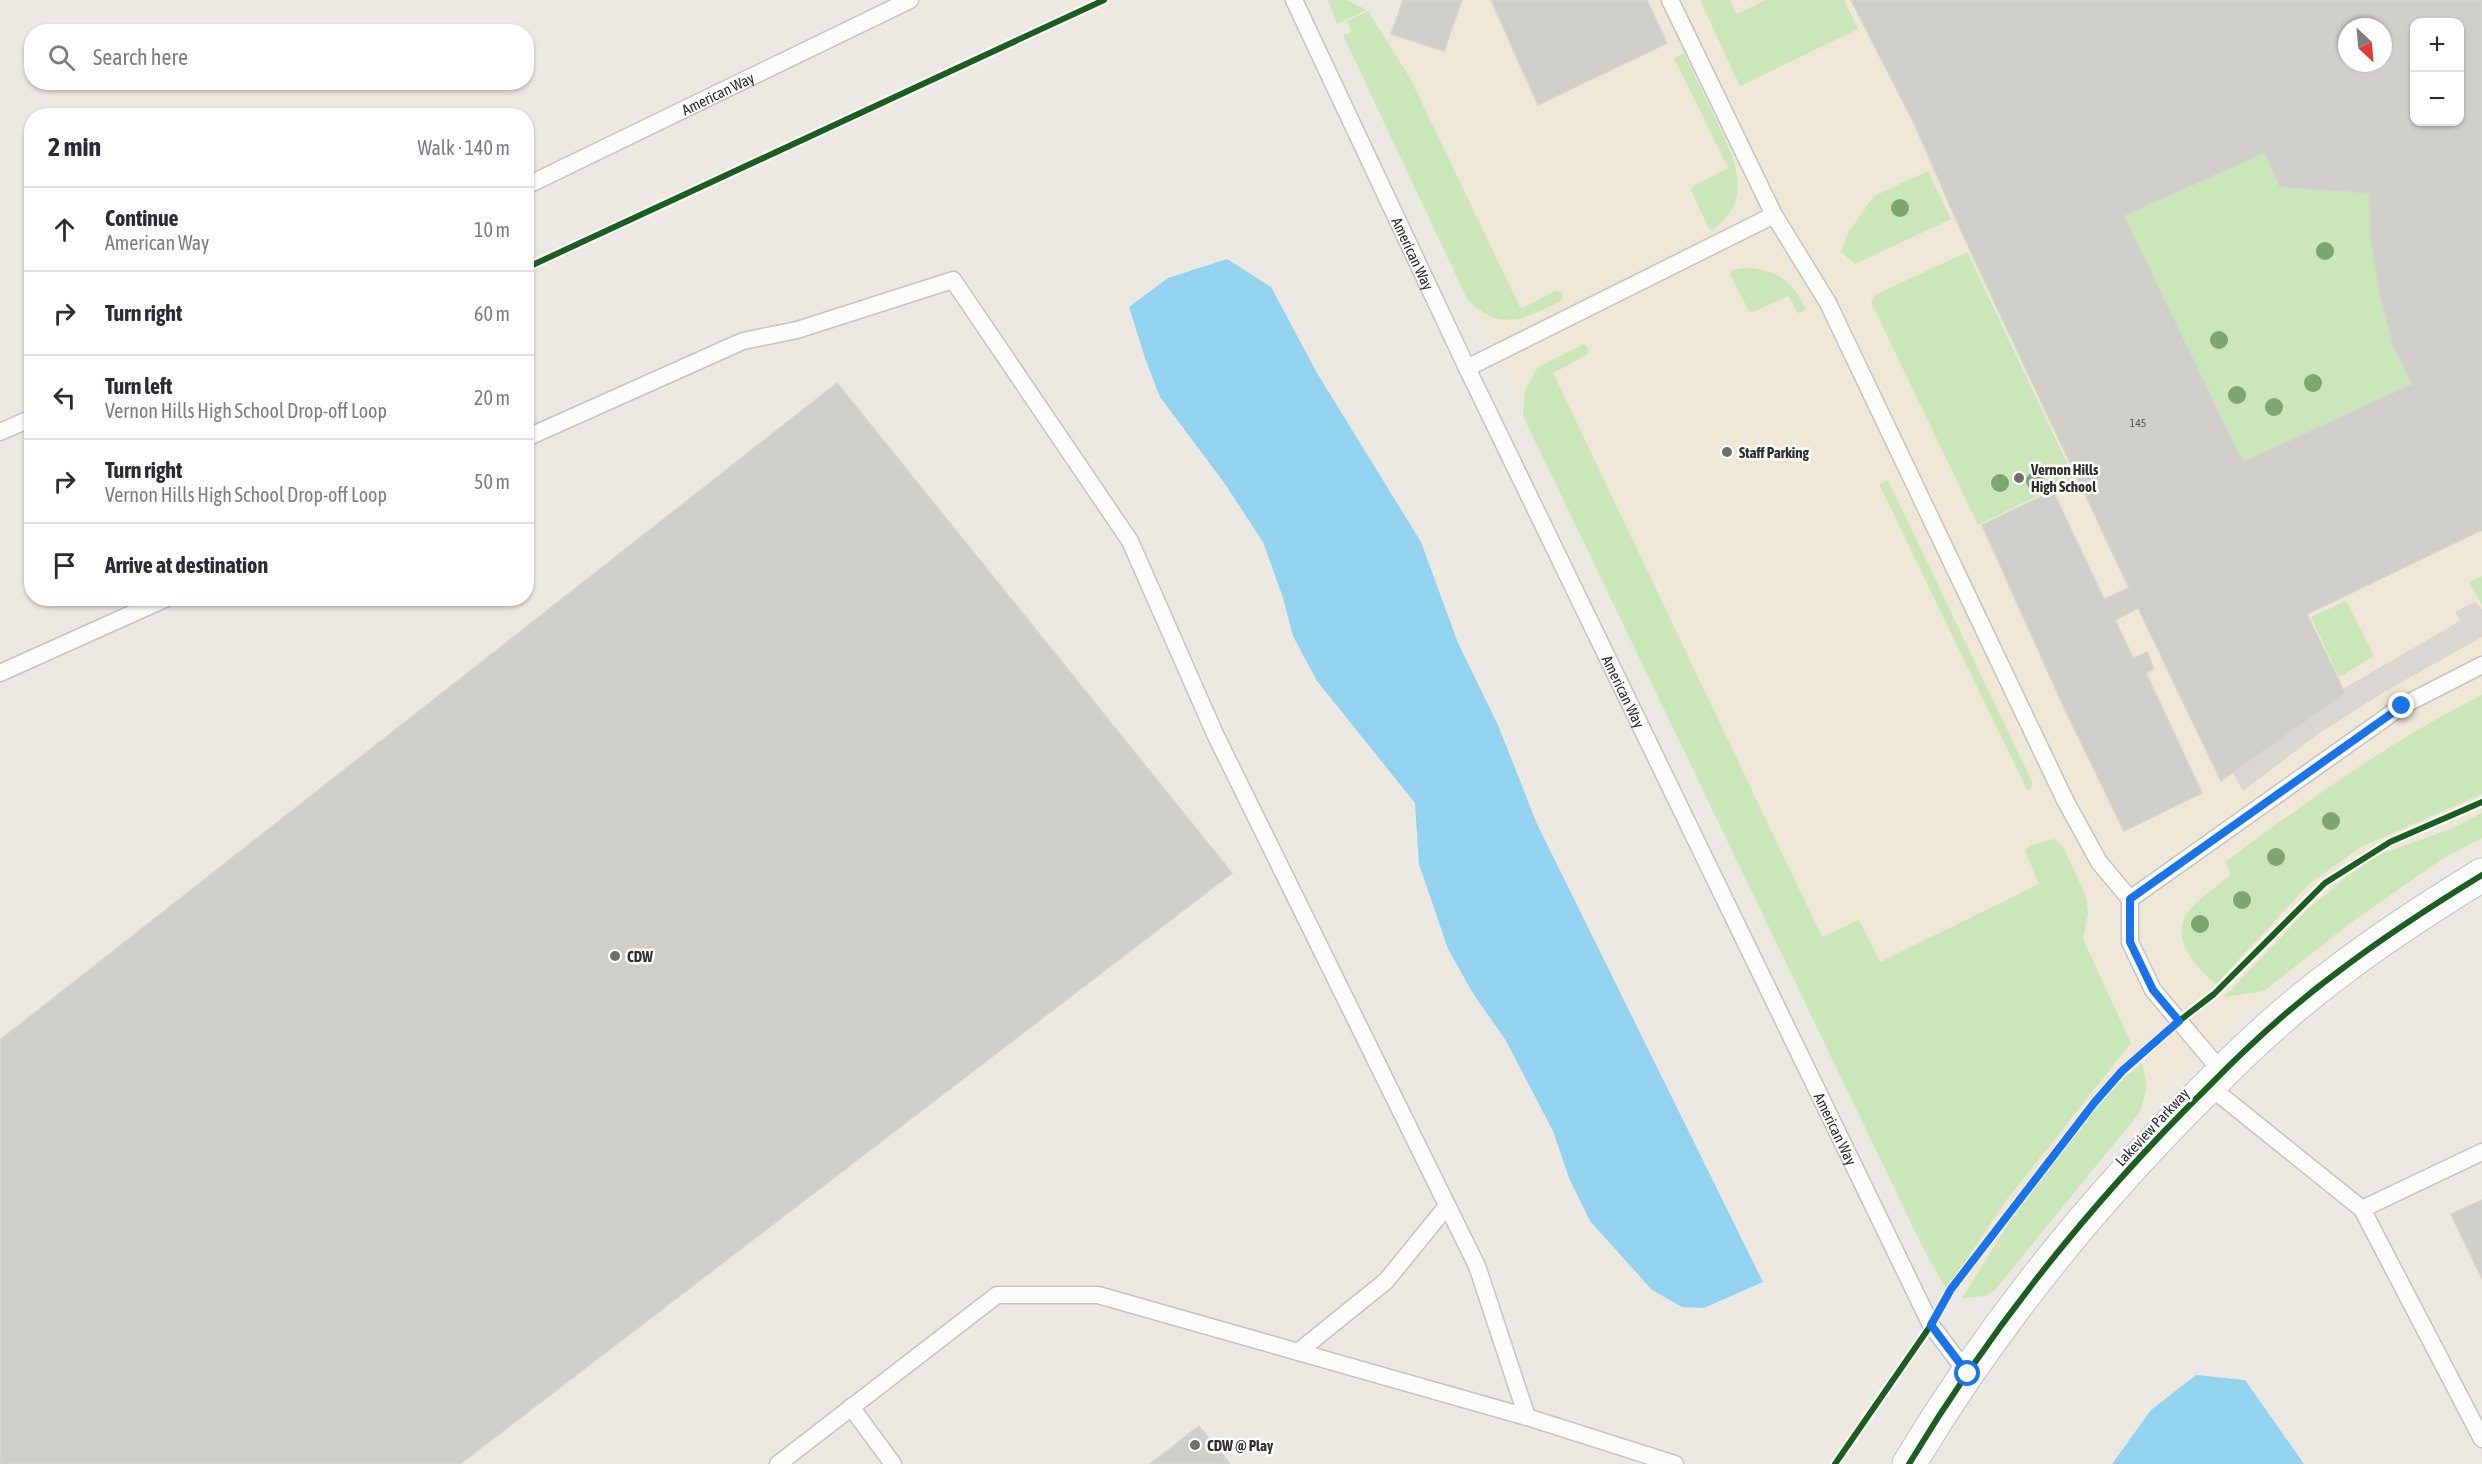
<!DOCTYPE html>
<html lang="en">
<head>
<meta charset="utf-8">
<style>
  body { margin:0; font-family:"Asap Condensed",sans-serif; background:#f2f2f3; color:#2b2b33 }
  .controls { position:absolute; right:18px; top:18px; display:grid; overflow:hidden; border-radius:12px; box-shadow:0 2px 4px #0004 }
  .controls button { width:54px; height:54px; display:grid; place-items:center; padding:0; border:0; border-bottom:2px solid #e1e1e2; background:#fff; color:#2b2b33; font:30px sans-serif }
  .compass { position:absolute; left:2338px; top:18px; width:54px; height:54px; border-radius:50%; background:#fff; box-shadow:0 2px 4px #0004; rotate:154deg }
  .stop { position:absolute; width:18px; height:18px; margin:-14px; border:4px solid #1a73e8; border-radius:50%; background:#fff }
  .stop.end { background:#1a73e8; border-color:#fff; box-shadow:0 2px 6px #0008 }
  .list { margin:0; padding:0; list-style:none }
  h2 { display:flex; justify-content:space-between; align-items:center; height:78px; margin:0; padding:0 24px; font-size:26px }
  h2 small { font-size:20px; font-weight:400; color:#7c7c81 }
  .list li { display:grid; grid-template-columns:39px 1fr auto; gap:18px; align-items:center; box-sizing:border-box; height:84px; padding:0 24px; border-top:2px solid #e1e1e2 }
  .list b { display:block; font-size:22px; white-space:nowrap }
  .list p { margin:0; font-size:20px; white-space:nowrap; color:#7c7c81 }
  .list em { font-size:20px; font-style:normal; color:#7c7c81 }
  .icon { flex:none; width:33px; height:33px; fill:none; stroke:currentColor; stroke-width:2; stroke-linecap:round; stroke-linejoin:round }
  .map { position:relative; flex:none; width:2482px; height:1464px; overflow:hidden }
  .search { position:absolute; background:#fff; box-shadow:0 2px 4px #0004; left:24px; top:24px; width:510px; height:66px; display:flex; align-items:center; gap:15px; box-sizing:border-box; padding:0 21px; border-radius:24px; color:#7c7c81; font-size:22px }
  .panel { position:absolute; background:#fff; box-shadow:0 2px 4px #0004; left:24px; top:108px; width:510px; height:498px; border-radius:24px }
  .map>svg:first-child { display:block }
</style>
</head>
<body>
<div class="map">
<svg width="2482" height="1464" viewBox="0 0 2482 1464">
  <rect width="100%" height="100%" fill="#ece8e2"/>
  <path fill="#efe7d7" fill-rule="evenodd" d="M1404,0H2482V834L2270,990L2116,1133L1986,1286L1944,1281L1367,86ZM2414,22H2460V122H2414ZM2347,27H2383V63H2347Z"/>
  <path fill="#cbe7ba" d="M1328,0H1347L1367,10L1337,24Z
    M1700,0H1730L1737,14L1766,0H1844L1858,29L1740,86Z
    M1368,11L1410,78L1520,307L1523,308L1555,291L1563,293L1561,301C1523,319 1501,333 1467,299L1343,35L1352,32L1347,21Z
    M1684,53C1694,74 1704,95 1714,116C1732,155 1759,200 1710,231L1691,190L1695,185L1728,168L1674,58Z
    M2264,153L2280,187L2369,193C2372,266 2381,318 2412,384L2243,462L2124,216Z
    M1928,171L1951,219L1855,264L1841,252L1848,233L1874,196Z
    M1967,252L2074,478L1978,525L1871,302L1875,295Z
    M1747,268C1777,269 1794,283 1806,310L1798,313L1788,296L1753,312L1749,311L1730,275L1732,270Z
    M1584,344L1588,348V354L1553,373L1822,937L1859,920L1880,962L2039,884L2025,850L2031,845L2055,839L2064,848L2086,897L2088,913L2083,939L2131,1043L2008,1198L1946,1289L1924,1250L1523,416L1525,390L1538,367Z
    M1888,480L2033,784L2030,790H2027L1879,484Z
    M2482,576V605L2469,582Z
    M2346,601L2374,656L2339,677L2311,617Z
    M2482,695V794L2361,847L2310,883L2216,984C2196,968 2169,938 2188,912C2199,898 2218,886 2231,874L2225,862C2308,801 2390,741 2482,695Z
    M2482,813V838L2442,859L2349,924L2264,991L2224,997L2306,911L2350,874L2376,856L2450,829Z
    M2142,1063L2147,1086L2140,1112L1995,1290L1985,1296L1962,1298L2012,1218L2091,1115L2114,1087Z"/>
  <path fill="#dad6d1" d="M2475,602L2482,609V637L2384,692L2318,734L2243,791L2233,773L2343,689L2460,621L2455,612Z"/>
  <path fill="#94d3ef" d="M1227,259L1271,287L1317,373L1421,542L1458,643L1498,725L1537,824L1763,1282L1704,1308L1682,1307L1652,1290L1590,1221L1569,1178L1553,1131L1505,1039L1474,995L1448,949L1419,864L1415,803L1317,681L1293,636L1283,598L1263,542L1225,484L1160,397L1146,361L1129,307L1168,278Z
    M2196,1375L2245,1380L2304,1464H2112L2151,1410Z"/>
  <path fill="#d0cec9" stroke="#d7d4ce" stroke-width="1.5" fill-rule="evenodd" d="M1403,0H1462L1444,51L1391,34Z
    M1491,0H1647L1667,43L1538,105Z
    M1851,0H2482V530L2307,614L2345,693L2221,781L2138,608L2115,620L2133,658L2147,652L2154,669L2146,673L2202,793L2124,831L2066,712L1982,525L2053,491L2104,599L2129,588L1961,231L1914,123ZM2414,22H2460V122H2414ZM2347,27H2383V63H2347ZM2264,153L2280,187L2369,193L2371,241L2379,292L2392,342L2412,384L2243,462L2124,216Z
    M837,383L1232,873L460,1464H0V1040Z
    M2482,1200V1279L2451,1214Z
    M1199,1426L1230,1464H1150Z"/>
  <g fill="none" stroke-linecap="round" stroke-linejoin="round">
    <g stroke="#c5c4c3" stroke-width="19">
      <g id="service">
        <path id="s1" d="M1294,0L1467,368L1931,1325L1968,1374"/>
        <path d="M1670,0L1774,215L1828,303L2065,800L2099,862L2130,899"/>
        <path id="s2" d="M526,186L910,0"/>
        <path d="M1467,368L1774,215"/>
        <path d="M0,432L32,418"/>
        <path d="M526,438L743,341L797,330L953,280L1130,541L1215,734L1477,1266L1527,1417"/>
        <path d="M0,673L167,598"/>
        <path d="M2222,1072L2153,990L2130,942V899L2402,706L2482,665"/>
        <path d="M2209,1086L2362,1209L2482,1152"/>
        <path d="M2362,1209L2482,1439"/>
        <path d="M1298,1352L1386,1281L1447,1206"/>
        <path d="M851,1407L893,1464"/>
        <path d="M778,1464L997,1295H1098L1527,1417L1675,1464"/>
      </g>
    </g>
    <g stroke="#c5c4c3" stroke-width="35">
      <path id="tertiary" d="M1909,1464C1992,1326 2095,1198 2210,1085C2250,1044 2293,1005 2339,971C2385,936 2433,905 2482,875"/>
    </g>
    <use href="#service" stroke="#fcfcfb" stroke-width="16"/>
    <use href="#tertiary" stroke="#fcfcfb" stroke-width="33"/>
    <g stroke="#fff" stroke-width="10">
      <path id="cycleway" d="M526,268L1104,0
        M1835,1464L1931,1325L1951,1289L2094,1103L2123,1071L2179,1021L2214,994L2325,883L2390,842L2482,802
        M1909,1464C1992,1326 2095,1198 2210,1085C2250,1044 2293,1005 2339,971C2385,936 2433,905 2482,875"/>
    </g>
    <use href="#cycleway" stroke="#1b5e20" stroke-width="6"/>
  </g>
  <g fill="#7fa572">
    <circle cx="1900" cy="208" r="9"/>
    <circle cx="2325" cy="251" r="9"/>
    <circle cx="2219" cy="340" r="9"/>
    <circle cx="2313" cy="383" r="9"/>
    <circle cx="2237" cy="395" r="9"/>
    <circle cx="2274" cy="407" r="9"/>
    <circle cx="2035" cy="481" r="9"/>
    <circle cx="2000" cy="483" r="9"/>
    <circle cx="2331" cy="821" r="9"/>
    <circle cx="2276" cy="857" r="9"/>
    <circle cx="2242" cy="900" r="9"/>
    <circle cx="2200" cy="924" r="9"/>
  </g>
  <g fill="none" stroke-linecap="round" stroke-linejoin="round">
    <path stroke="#1a73e8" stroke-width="8" d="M1968,1374L1931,1325L1951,1289L2094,1103L2122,1071L2179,1021L2153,990L2130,942V899L2402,706"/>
  </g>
  <g fill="#706e6c" stroke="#fff" stroke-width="2">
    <circle cx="1727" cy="452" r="6"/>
    <circle cx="2019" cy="478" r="6"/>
    <circle cx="615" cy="956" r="6"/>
    <circle cx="1195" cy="1445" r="6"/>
  </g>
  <g text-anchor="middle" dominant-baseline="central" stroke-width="5" stroke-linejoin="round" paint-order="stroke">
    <g font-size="12" fill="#585756">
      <text x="2138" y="423">145</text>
    </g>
    <g font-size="15" fill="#2d2d2d" stroke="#fff">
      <text stroke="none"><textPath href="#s2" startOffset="213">American Way</textPath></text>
      <text stroke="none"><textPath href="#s1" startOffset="280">American Way</textPath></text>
      <text stroke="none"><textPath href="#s1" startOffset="766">American Way</textPath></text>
      <text transform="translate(2152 1127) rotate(-47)">Lakeview Parkway</text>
      <text stroke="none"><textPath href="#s1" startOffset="1252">American Way</textPath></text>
    </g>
    <g font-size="15" font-weight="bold" fill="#2d2d2d" stroke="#fff" text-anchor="start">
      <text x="1739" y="452">Staff Parking</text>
      <text x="2031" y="469">Vernon Hills<tspan x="2031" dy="17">High School</tspan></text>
      <text x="627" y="956">CDW</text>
      <text x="1207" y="1445">CDW @ Play</text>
    </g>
  </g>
</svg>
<div class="controls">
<button>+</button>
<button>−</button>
</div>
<svg class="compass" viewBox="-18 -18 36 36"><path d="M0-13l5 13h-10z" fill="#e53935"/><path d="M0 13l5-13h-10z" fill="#7c7c81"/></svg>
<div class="stop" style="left:1968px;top:1374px"></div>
<div class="stop end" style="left:2402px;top:706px"></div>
<div class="search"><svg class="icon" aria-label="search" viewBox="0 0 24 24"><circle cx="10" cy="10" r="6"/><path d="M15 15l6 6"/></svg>Search here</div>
<section class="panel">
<h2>2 min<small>Walk · 140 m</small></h2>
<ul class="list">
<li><svg class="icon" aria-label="ahead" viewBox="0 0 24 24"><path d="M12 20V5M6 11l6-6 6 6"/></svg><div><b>Continue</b><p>American Way</p></div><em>10 m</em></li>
<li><svg class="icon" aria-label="right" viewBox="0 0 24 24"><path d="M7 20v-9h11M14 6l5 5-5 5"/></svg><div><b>Turn right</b></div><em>60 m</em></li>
<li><svg class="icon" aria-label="left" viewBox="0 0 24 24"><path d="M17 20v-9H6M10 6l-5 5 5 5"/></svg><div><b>Turn left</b><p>Vernon Hills High School Drop-off Loop</p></div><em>20 m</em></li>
<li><svg class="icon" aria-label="right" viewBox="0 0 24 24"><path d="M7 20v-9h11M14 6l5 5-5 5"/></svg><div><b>Turn right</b><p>Vernon Hills High School Drop-off Loop</p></div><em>50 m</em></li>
<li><svg class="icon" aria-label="arrive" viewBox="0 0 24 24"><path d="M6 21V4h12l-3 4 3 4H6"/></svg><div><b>Arrive at destination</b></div></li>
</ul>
</section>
</div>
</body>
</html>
